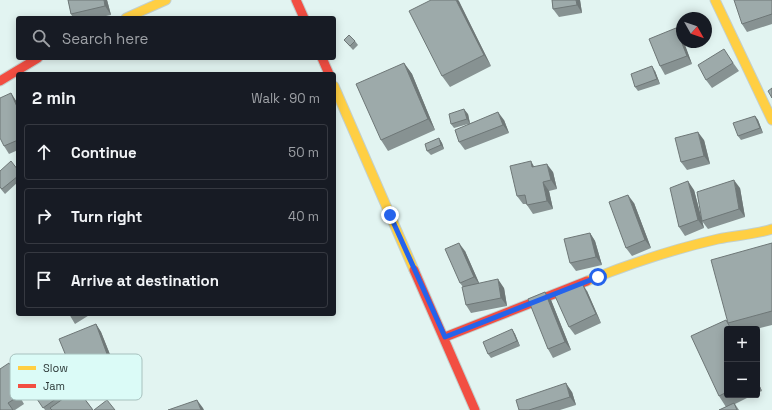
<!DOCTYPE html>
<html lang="en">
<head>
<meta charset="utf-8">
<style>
  body { margin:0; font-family:"Space Grotesk",sans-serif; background:#20242c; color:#f1f3f6 }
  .controls { position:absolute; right:12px; bottom:12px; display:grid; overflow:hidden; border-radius:4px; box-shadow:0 2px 10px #0003 }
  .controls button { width:36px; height:36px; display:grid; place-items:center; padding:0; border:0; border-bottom:1px solid #363941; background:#171b24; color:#f1f3f6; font:20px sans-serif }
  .compass { position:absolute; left:676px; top:12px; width:36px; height:36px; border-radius:50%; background:#171b24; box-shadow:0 2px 10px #0003; rotate:130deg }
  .stop { position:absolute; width:12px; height:12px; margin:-9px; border:3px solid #2563eb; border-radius:50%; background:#fff }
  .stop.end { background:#2563eb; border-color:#fff; box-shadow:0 1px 4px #0008 }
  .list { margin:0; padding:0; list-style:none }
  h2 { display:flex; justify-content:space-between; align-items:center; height:52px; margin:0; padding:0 16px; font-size:17px }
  h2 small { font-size:13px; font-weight:400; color:#9ea1a6 }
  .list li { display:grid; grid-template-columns:26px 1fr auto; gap:12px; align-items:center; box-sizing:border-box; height:56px; margin:0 8px 8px; padding:0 8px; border:1px solid #363941; border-radius:4px }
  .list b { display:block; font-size:15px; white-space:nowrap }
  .list em { font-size:13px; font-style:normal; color:#9ea1a6 }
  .icon { flex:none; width:22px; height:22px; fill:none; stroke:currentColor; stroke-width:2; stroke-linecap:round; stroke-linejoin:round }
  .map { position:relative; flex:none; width:772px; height:410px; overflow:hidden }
  .search { position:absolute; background:#171b24; box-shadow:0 2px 10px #0003; left:16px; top:16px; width:320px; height:44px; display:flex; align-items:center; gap:10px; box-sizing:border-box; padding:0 14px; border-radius:4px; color:#9ea1a6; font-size:15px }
  .panel { position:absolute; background:#171b24; box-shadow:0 2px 10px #0003; left:16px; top:72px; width:320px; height:244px; border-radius:4px }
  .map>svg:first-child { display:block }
</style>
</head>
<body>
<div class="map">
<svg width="772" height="410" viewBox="0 0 772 410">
  <rect width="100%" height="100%" fill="#e2f4f1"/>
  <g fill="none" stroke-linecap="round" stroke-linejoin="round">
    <g stroke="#c2d0ce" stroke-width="11">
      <path id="slow" d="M715,0L772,120
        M126,18L166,0
        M334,86L414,270
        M587,281C629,264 674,249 718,239C736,235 754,235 772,229"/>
    </g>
    <g stroke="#c2d0ce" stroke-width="11">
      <path id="jam" d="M296,0L304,18
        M322,58L329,74
        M0,81L38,58
        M414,270L475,410
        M445,337L587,281"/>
    </g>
    <use href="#slow" stroke="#ffcf43" stroke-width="9"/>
    <use href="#jam" stroke="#f24e42" stroke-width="9"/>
  </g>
  <path fill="#879292" d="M68,0H107L111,15L96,18H73L71,14Z
    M458,0L491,66L450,87L442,76Z
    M552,0H580L582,13L559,17L553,9Z
    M772,0V24L747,32L742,24Z
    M681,36L692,64L665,75L660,66Z
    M344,40L355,41L358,45L353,50Z
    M729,57L739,71L712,88L706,80Z
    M404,63L412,74L435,130L388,151L381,140Z
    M655,71L660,84L638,91L635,87Z
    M11,93L18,104V150L9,154L4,146Z
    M468,114L470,123L504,120L509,133L465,150L459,142L468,124L454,128L451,124Z
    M755,116L758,120L763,133L741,140L738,136Z
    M439,138L442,143L444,149L431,155L427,151Z
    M704,140L710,164L687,170L681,162Z
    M534,167L553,172L557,189L549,191L553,209L533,214L527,205V204H523L517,196Z
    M18,170V182L5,194L0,188V171Z
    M740,188L745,217L708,229L702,221Z
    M694,190L704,228L685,236L679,227Z
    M634,203L651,248L632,256L626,248Z
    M590,233L595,241L602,265L576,271L570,263Z
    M772,243V325L756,329H727V395H753L735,404L739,410H719L726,407L719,396L726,320L728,322Z
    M465,251L479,283L504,288L507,306L471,313L466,305L463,287L460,283Z
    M587,291L601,323L575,335L569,327Z
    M545,292L551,300L571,350L553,358L548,349Z
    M69,314H91L75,324Z
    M96,324L101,332L113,362L76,377L71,368Z
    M512,329L515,334L520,346L491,358L488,354Z
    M60,361L82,392L81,393L93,410H45L27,384Z
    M9,363L28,392L20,397L24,404L15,410H0Z
    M757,380L762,391L757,393Z
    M572,392L576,405L560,410H519Z"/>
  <path fill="#6e7777" d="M104,0H107L111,15L105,6Z
    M456,0H458L459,1L491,66L484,55Z
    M576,0H580L582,13L577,5Z
    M676,28L681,36L682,42H684L692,64L687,56Z
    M404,63L412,74L435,130L428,119Z
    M652,66L655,71L660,84L657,79Z
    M11,93L18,104V109Z
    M464,109L468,114L470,124L467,119Z
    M498,112L504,120L509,133L503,125Z
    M755,116L758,120L763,133L760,128Z
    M698,132L704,140L710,164L704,156Z
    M439,138L442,143L444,149L441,145Z
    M531,161L536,170L532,167Z
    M547,164L553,172L557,189L551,180Z
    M734,180L740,188L745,217L739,209Z
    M688,181L694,190L704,228L698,220Z
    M543,182L549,191L553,209L547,201Z
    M628,195L634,203L651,248L645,240Z
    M590,233L595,241L602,265L596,257Z
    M459,243L465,251L480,285L474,277Z
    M498,279L504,288L507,306L501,298Z
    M582,283L587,291L601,323L596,314Z
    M545,292L551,300L571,350L565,342Z
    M96,324L101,332L113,362L107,354Z
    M512,329L515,334L520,346L517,341Z
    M9,363L15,372L28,392L22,384Z
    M757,380L762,391L757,384Z
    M566,383L572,392L576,405L570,397Z
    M197,400L203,408L204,410H201Z"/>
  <path fill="#9daaaa" stroke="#6e7777" d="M68,0H104L105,6L71,14Z
    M431,0H456L484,55L442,76L409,11Z
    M552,0H576L577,5L553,9Z
    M734,0H772V14L742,24Z
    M676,28L687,56L660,66L649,39Z
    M349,35L355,41L350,46L344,40Z
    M724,49L733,63L706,80L698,65Z
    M404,63L428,119L381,140L356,84Z
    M652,66L657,79L635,87L631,74Z
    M772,88V98L768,91Z
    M11,93L18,109V140L4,146L0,138V98Z
    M464,109L467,119L451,124L449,114Z
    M498,112L503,125L459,142L455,130Z
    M755,116L760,128L738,136L733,123Z
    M698,132L704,156L681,162L675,138Z
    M439,138L441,145L427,151L425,144Z
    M11,161L18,170V176L2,189L0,187V171Z
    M531,161L532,167L547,164L551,180L543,182L547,201L527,205L525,195L517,196L510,166Z
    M734,180L739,209L702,221L697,192Z
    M688,181L698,220L679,227L670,188Z
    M628,195L645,240L626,248L609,202Z
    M590,233L596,257L570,263L564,239Z
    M459,243L474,277L460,283L445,249Z
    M772,243V311L728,323L711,260Z
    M498,279L501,298L466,305L462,287Z
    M582,283L596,314L569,327L555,296Z
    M545,292L565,342L548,349L528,299Z
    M726,320L731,329H727V392L719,396L691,336Z
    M96,324L107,354L71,368L59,339Z
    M512,329L517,341L488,354L483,342Z
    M60,361L77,384L43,408L27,384Z
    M9,363L22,384L14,389L19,396L8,403L13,410H0V369Z
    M566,383L570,397L529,410H519L516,400Z
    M77,389L93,410H52L50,408Z
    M107,400L115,410H94Z
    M197,400L201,410H168Z
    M734,403L737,410H719Z"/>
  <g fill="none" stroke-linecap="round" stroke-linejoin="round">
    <path stroke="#2563eb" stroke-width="5" d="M390,215L445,337L598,277"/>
  </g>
  <rect x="10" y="354" width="132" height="46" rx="6" fill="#dbfbf7" stroke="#a7c1be" stroke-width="1"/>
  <rect x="18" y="366" width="18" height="4" fill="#ffcf43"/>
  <rect x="18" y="384" width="18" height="4" fill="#f24e42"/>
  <g font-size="11" fill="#2e3a39">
    <text x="43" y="372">Slow</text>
    <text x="43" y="390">Jam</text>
  </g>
</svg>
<div class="controls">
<button>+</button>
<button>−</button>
</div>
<svg class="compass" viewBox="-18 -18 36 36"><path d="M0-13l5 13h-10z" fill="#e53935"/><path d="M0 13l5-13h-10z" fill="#9ea1a6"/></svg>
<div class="stop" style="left:598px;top:277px"></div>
<div class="stop end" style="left:390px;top:215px"></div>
<div class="search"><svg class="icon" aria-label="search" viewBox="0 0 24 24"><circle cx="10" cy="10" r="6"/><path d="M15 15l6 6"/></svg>Search here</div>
<section class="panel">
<h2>2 min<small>Walk · 90 m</small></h2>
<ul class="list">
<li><svg class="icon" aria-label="ahead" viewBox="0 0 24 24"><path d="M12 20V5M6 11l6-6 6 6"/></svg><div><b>Continue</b></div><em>50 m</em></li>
<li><svg class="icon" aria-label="right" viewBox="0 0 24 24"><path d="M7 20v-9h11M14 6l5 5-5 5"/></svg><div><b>Turn right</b></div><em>40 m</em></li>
<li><svg class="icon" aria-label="arrive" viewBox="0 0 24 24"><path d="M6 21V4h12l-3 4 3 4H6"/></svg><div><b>Arrive at destination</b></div></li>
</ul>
</section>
</div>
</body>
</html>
